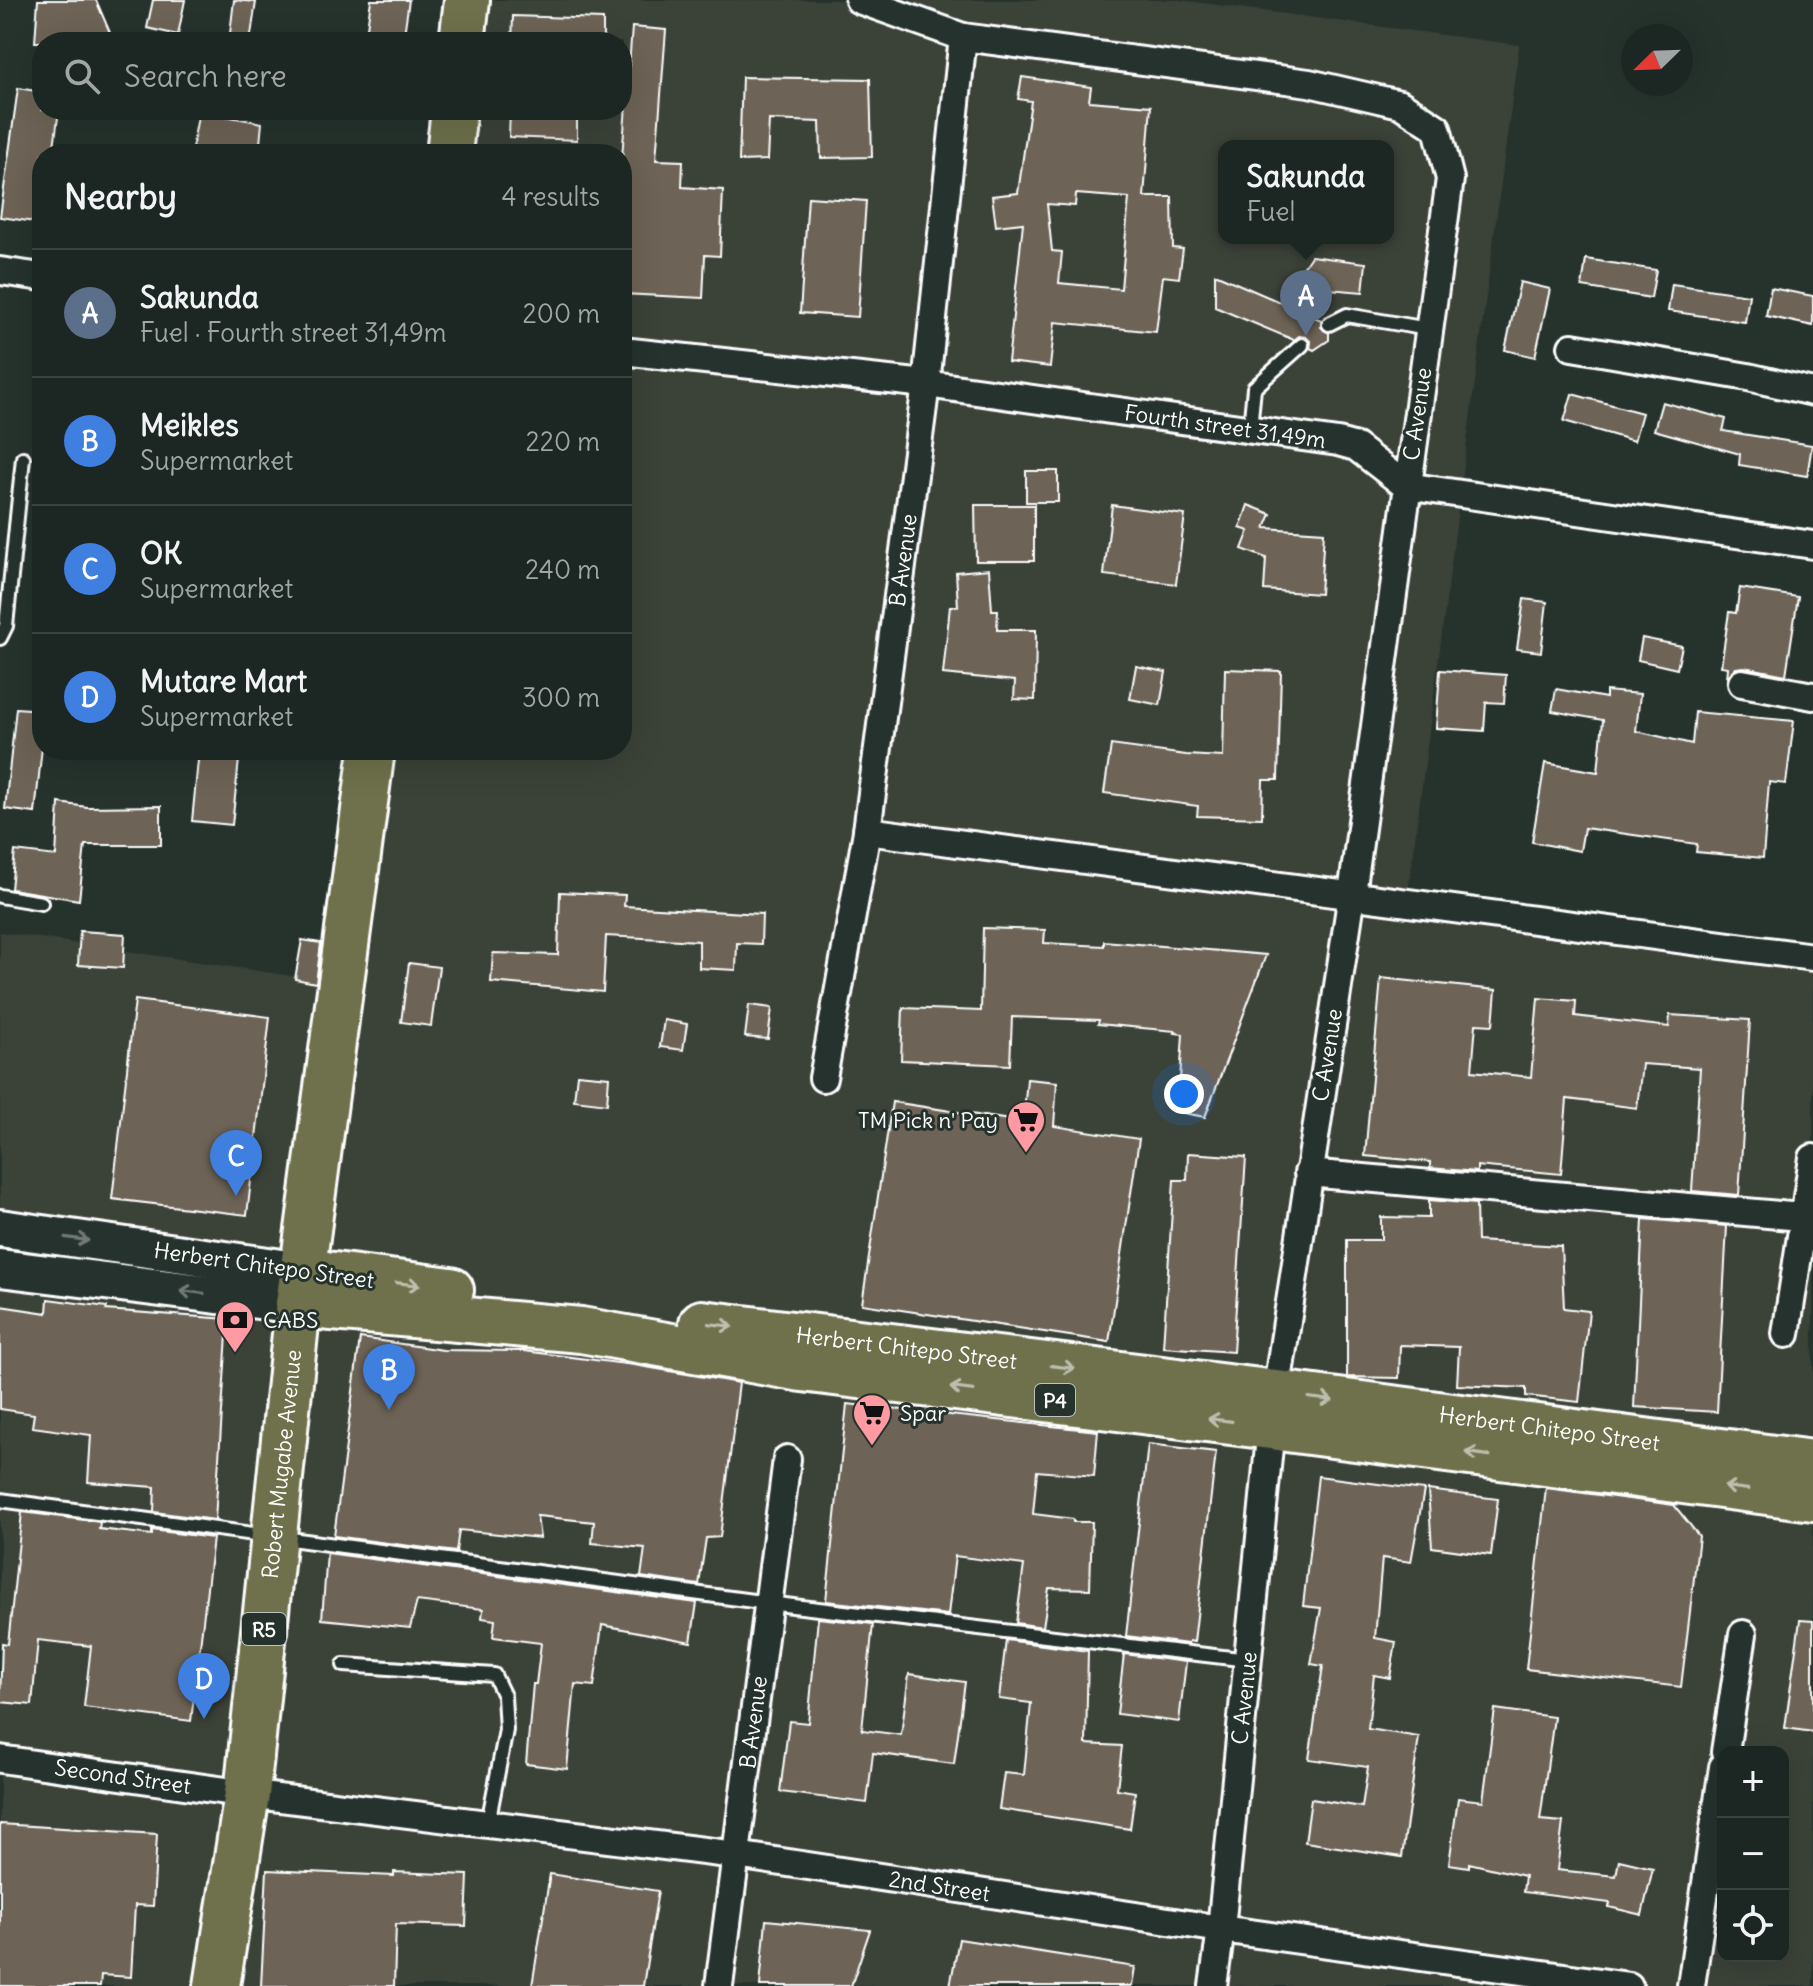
<!DOCTYPE html>
<html lang="en">
<head>
<meta charset="utf-8">
<style>
  body { margin:0; font-family:Delius,sans-serif; background:#29322f; color:#f1f3f6 }
  .controls { position:absolute; right:24px; bottom:24px; display:grid; overflow:hidden; border-radius:16px; box-shadow:0 8px 32px #0002 }
  .controls button { width:72px; height:72px; display:grid; place-items:center; padding:0; border:0; border-bottom:2px solid #3a4340; background:#1c2622; color:#f1f3f6; font:40px sans-serif }
  .compass { position:absolute; left:1621px; top:24px; width:72px; height:72px; border-radius:50%; background:#1c2622; box-shadow:0 8px 32px #0002; rotate:247deg }
  .you { position:absolute; left:1184px; top:1094px; width:28px; height:28px; margin:-20px; border:6px solid #fff; border-radius:50%; background:#1a73e8; box-shadow:0 0 0 12px #1a73e833 }
  .badge { display:grid; place-items:center; width:52px; height:52px; border-radius:50%; background:#b45309; color:#fff; font-size:26px; font-weight:700 }
  .pin { position:absolute; translate:-50% -66px; filter:drop-shadow(0 2px 4px #0008) }
  .pin::after { content:''; position:absolute; top:42px; width:28px; height:24px; background:inherit; clip-path:polygon(0 0,100% 0,50% 100%) }
  .popup { position:absolute; left:1218px; top:140px; width:176px; height:104px; box-sizing:border-box; display:grid; place-content:center; border-radius:16px; background:#1c2622; filter:drop-shadow(0 2px 6px #0005); font-size:26px; white-space:nowrap; color:#a0a5a5 }
  .popup b { font-size:30px; color:#f1f3f6 }
  .popup::after { content:''; position:absolute; left:50%; top:100%; margin-left:-16px; border:16px solid transparent; border-top-color:#1c2622 }
  .list { margin:0; padding:0; list-style:none }
  h2 { display:flex; justify-content:space-between; align-items:center; height:104px; margin:0; padding:0 32px; font-size:34px }
  h2 small { font-size:26px; font-weight:400; color:#a0a5a5 }
  .list li { display:grid; grid-template-columns:52px 1fr auto; gap:24px; align-items:center; box-sizing:border-box; height:128px; padding:0 32px; border-top:2px solid #3a4340 }
  .list b { display:block; font-size:30px; white-space:nowrap }
  .list p { margin:0; font-size:26px; white-space:nowrap; color:#a0a5a5 }
  .list em { font-size:26px; font-style:normal; color:#a0a5a5 }
  .icon { flex:none; width:44px; height:44px; fill:none; stroke:currentColor; stroke-width:2; stroke-linecap:round; stroke-linejoin:round }
  .map { position:relative; flex:none; width:1813px; height:1986px; overflow:hidden }
  .search { position:absolute; background:#1c2622; box-shadow:0 8px 32px #0002; left:32px; top:32px; width:600px; height:88px; display:flex; align-items:center; gap:20px; box-sizing:border-box; padding:0 28px; border-radius:32px; color:#a0a5a5; font-size:30px }
  .panel { position:absolute; background:#1c2622; box-shadow:0 8px 32px #0002; left:32px; top:144px; width:600px; height:616px; border-radius:32px }
  .map>svg:first-child { display:block }
</style>
</head>
<body>
<div class="map">
<svg width="1813" height="1986" viewBox="0 0 1813 1986">
  <rect width="100%" height="100%" fill="#26332d"/>
  <filter id="ink" filterUnits="userSpaceOnUse"><feTurbulence type="fractalNoise" baseFrequency=".0125" numOctaves="2"/><feDisplacementMap in="SourceGraphic" scale="16" xChannelSelector="R" yChannelSelector="G"/><feConvolveMatrix kernelMatrix="1 2 1 2 8 2 1 2 1" color-interpolation-filters="sRGB"/></filter>
  <g filter="url(#ink)">
    <path fill="#3b4239" fill-rule="evenodd" d="M452,0H1179L1519,45L1408,892L1813,940V1986H0V932L331,982L360,750H622V154H433L439,110H622V42H447ZM1224,146H1388V238H1224ZM1723,1752H1783V1956H1723Z"/>
    <path fill="#6d6456" stroke="#fff" stroke-width="2" fill-rule="evenodd" d="M38,0H96L114,42H35Z
      M153,0H185L178,35L147,28Z
      M234,0L256,2L250,42H229Z
      M371,0H409L403,42H365Z
      M513,16L603,19V42H512Z
      M632,27L666,30L656,160L683,161L682,187L723,190L720,256L705,255L703,298L622,294V158Z
      M742,77L870,79L872,157L821,158L820,122L769,120L767,160L739,161Z
      M1022,77L1091,87L1089,101L1151,106L1144,197H1172L1173,248L1183,249L1179,278L1163,276L1156,332L1055,322L1050,367L1008,362L1023,223L996,226L992,196L1018,193L1031,101L1018,99ZM1076,194L1129,198L1121,289L1059,283L1062,252L1052,251L1047,204L1075,206Z
      M18,88L42,92V110H59L53,154H42V223L0,217Z
      M510,110H577V140L509,137Z
      M199,111L262,123L259,154H191Z
      M808,197L866,201L858,317L800,313Z
      M1311,256L1366,263L1363,292L1291,286Z
      M1586,259L1656,270L1651,298L1582,287Z
      M1215,274L1321,320V327L1329,333V340L1314,350L1310,348L1311,342L1306,337L1299,336L1294,340L1215,307Z
      M1520,282L1550,289L1535,357L1505,350Z
      M1672,284L1749,295L1745,322L1668,311Z
      M1771,288L1813,296V326L1766,316Z
      M1572,394L1642,413L1634,441L1564,421Z
      M1662,402L1726,419L1723,431L1812,445L1807,476L1739,465L1740,454L1654,430Z
      M1026,471H1058V502H1026Z
      M975,505H1034V561H976Z
      M1112,505L1185,515L1176,584L1104,575Z
      M1248,505L1271,514L1265,528L1324,532L1320,594L1264,590L1266,558L1242,549L1249,531L1240,528Z
      M989,569L992,610H998L997,630H1036L1035,700L1014,699L1015,681L943,674L950,606H958L956,572Z
      M1740,588L1798,597L1786,675L1744,667L1736,668L1727,679L1728,667L1721,666L1729,612L1736,613Z
      M1524,599L1547,602L1541,652L1517,649Z
      M1642,638L1682,646L1677,669L1638,660Z
      M1136,666L1166,672L1160,705L1130,699Z
      M1225,669L1281,671L1278,780H1263L1262,818L1197,816L1198,806L1104,793L1111,745L1186,755L1223,757Z
      M1440,670L1506,675L1504,703L1486,702L1484,731L1436,728Z
      M1556,689L1606,698V691L1640,694L1636,731L1692,744L1695,712L1794,721L1786,784L1769,782L1763,858L1696,852L1697,844L1584,828L1580,851L1532,842L1545,763L1598,772L1603,720L1552,711Z
      M16,708L42,710V747L35,813L5,809Z
      M199,750H240L232,825L192,821Z
      M59,803L87,807L161,806V845H85L79,900L11,889L15,851L56,856Z
      M560,892L625,895L624,906L762,914L761,944L737,943L736,970L699,968V941L606,936L603,992L491,982L493,953L558,955Z
      M983,928L1045,930L1044,943L1104,946V941L1266,955L1205,1117L1178,1112L1183,1034L1175,1033L1176,1031L1098,1024L1099,1020L1012,1017L1010,1065L901,1060L903,1008L981,1011Z
      M80,931L125,934L123,968L78,965Z
      M302,940L321,943L316,983L295,979Z
      M409,963L439,967L431,1026L401,1022Z
      M1381,978L1496,990L1493,1025L1476,1024L1472,1071L1531,1077L1538,998L1576,1001L1575,1016L1669,1027L1670,1015L1750,1020L1739,1195L1692,1191L1700,1068L1642,1064L1637,1108L1567,1099L1561,1174L1477,1166V1172L1430,1168V1162L1365,1156Z
      M135,1000L270,1017L247,1215L112,1199Z
      M749,1005L772,1008L768,1039L745,1037Z
      M664,1020L687,1024L683,1050L660,1047Z
      M577,1074L609,1077L607,1104L574,1100Z
      M1027,1079L1057,1082L1054,1126L1139,1139L1109,1342L862,1304L892,1102L1023,1122Z
      M1188,1153L1246,1157L1233,1352L1163,1347L1174,1180H1187Z
      M1429,1200L1476,1204L1477,1241L1561,1246L1564,1308L1589,1311L1579,1402L1526,1396V1388L1457,1385L1459,1347L1400,1345L1399,1378L1347,1377V1240H1381V1217L1429,1218Z
      M1643,1219L1727,1226L1717,1412L1634,1407Z
      M48,1299L107,1307L106,1310L228,1319L215,1520L154,1512L155,1487L88,1482L91,1435L32,1427L34,1414L0,1409V1306L47,1313Z
      M360,1338L443,1350L524,1351L634,1365L739,1383L720,1537L706,1538L699,1585L641,1577L645,1548L592,1543L594,1522L537,1516L540,1538L459,1530L456,1552L334,1536Z
      M847,1404L1098,1431L1094,1476L1037,1471L1033,1514L1073,1519V1522H1092L1090,1589L1049,1588L1043,1627L1016,1623L1024,1565L955,1556L948,1615L826,1601Z
      M1148,1444L1216,1452L1194,1642L1189,1641L1188,1644L1126,1636Z
      M1318,1476L1424,1490L1411,1562L1382,1558L1375,1638L1396,1642L1390,1678L1374,1675L1368,1729L1419,1737L1402,1857L1305,1842L1311,1799L1362,1807L1368,1767L1309,1759L1323,1666L1311,1664L1321,1608L1303,1606Z
      M1546,1488L1674,1505L1699,1536L1681,1687L1526,1669Z
      M1428,1490L1498,1499L1491,1555L1432,1547Z
      M22,1512L100,1522L99,1529L152,1535V1530L213,1538L191,1721L84,1707L91,1646L38,1640L32,1705L0,1702L2,1643L8,1644Z
      M327,1553L697,1603L691,1642L602,1625L594,1686L575,1684L567,1769L526,1764L533,1684H536L541,1643L493,1637L495,1620L482,1618L483,1609L417,1601L410,1628L322,1619Z
      M818,1618L873,1624L862,1730L901,1735L909,1674L965,1682L954,1764L873,1753L867,1803L780,1792L789,1721L808,1723Z
      M1800,1620L1813,1621V1732L1785,1728Z
      M1006,1640L1088,1651L1086,1744L1122,1746L1117,1789L1135,1792L1130,1829L999,1809L1004,1773L1024,1775L1031,1703L999,1699Z
      M1124,1654L1186,1662L1179,1722L1117,1714Z
      M1495,1709L1554,1717L1540,1820L1563,1822L1557,1870L1616,1876L1619,1860L1653,1868L1642,1915L1609,1907L1610,1903L1523,1892L1525,1876L1469,1863V1867L1449,1864L1458,1798L1483,1801Z
      M0,1824L157,1834L153,1906L135,1905L131,1977L101,1975L100,1986H0Z
      M267,1870L394,1876V1872L468,1875L466,1926L396,1924L394,1986H261Z
      M550,1874L658,1891L643,1986H532Z
      M766,1920L870,1930L851,1986H760Z
      M959,1939L1135,1967L1132,1986H950Z"/>
    <g fill="none" stroke-linecap="round" stroke-linejoin="round">
      <g stroke="#fff" stroke-width="18">
        <path id="lane" d="M1329,324L1347,315L1428,329
          M1250,428L1254,388L1302,345
          M0,638L6,626L23,458
          M0,896L41,903
          M0,1500L768,1603L1248,1660
          M344,1665L494,1675L504,1696L506,1730L488,1823"/>
      </g>
      <g stroke="#fff" stroke-width="32">
        <g id="street">
          <path d="M859,0L963,37L1309,83L1400,104L1437,128L1450,179L1352,894L1271,1427L1221,1929L1213,1986"/>
          <path d="M0,271L42,277"/>
          <path d="M1572,347L1748,377L1813,392"/>
          <path id="s1" d="M622,351L926,384L1338,442L1356,447L1406,486L1813,545"/>
          <path d="M1742,683L1813,696"/>
          <path d="M867,831L1813,957"/>
          <path id="s2" d="M823,1078L867,831L926,384L963,37"/>
          <path d="M1308,1173L1813,1218"/>
          <path d="M1786,1334L1813,1158"/>
          <path d="M1725,1752L1743,1634"/>
          <path id="s3" d="M0,1759L247,1794L736,1855L1221,1929L1629,1986"/>
          <path id="s4" d="M719,1986L787,1459"/>
          <path d="M1691,1986L1723,1767"/>
        </g>
      </g>
      <g stroke="#fff" stroke-width="42">
        <path id="secondary" d="M0,1228L303,1271
          M0,1268L298,1305"/>
      </g>
      <g stroke="#fff" stroke-width="50">
        <g id="highway">
          <path d="M462,42L467,0"/>
          <path d="M449,154L454,110"/>
          <path d="M303,1271L451,1290"/>
          <path d="M298,1305L581,1330L802,1369L1271,1427L1813,1498"/>
          <path id="s5" d="M702,1323L1277,1393L1813,1463"/>
          <path id="s6" d="M217,1986L247,1794L298,1305L372,750"/>
        </g>
      </g>
      <use href="#lane" stroke="#26332d" stroke-width="12"/>
      <use href="#street" stroke="#26332d" stroke-width="26"/>
      <use href="#secondary" stroke="#26332d" stroke-width="36"/>
      <use href="#highway" stroke="#6e714b" stroke-width="44"/>
    </g>
    <defs><path id="oneway-shaft" d="M-6 0H5M1.5-3L5.5 0L1.5 3" fill="none" stroke-width="1.6" stroke-linecap="round" stroke-linejoin="round" transform="scale(2)"/></defs>
    <g stroke="#727a76">
      <use href="#oneway-shaft" transform="translate(77 1239) rotate(8)"/>
      <use href="#oneway-shaft" transform="translate(192 1292) rotate(-173)"/>
    </g>
    <g stroke="#bebfae">
      <use href="#oneway-shaft" transform="translate(408 1284) rotate(7)"/>
      <use href="#oneway-shaft" transform="translate(721 1325) rotate(7)"/>
      <use href="#oneway-shaft" transform="translate(1063 1367) rotate(7)"/>
      <use href="#oneway-shaft" transform="translate(962 1389) rotate(-173)"/>
      <use href="#oneway-shaft" transform="translate(1321 1399) rotate(7)"/>
      <use href="#oneway-shaft" transform="translate(1220 1420) rotate(-173)"/>
      <use href="#oneway-shaft" transform="translate(1478 1454) rotate(-172)"/>
      <use href="#oneway-shaft" transform="translate(1736 1488) rotate(-173)"/>
    </g>
  </g>
  <defs>
    <g id="supermarket-pin" transform="scale(2)"><path d="M0 17L-7.5 6A9.5 9.5 0 1 1 7.5 6Z" fill="#ff9aa2" stroke="#26332d"/><path d="M-6-5.5h2.5l.6 2H6L4.5 2H-2.5L-4.4-4H-6ZM-1.5 3.2a1.3 1.3 0 1 0 .1 0ZM3 3.2a1.3 1.3 0 1 0 .1 0Z" fill="#111"/></g>
    <g id="bank-pin" transform="scale(2)"><path d="M0 17L-7.5 6A9.5 9.5 0 1 1 7.5 6Z" fill="#ff9aa2" stroke="#26332d"/><path d="M-6-4H6V4H-6ZM0-2.3a2.3 2.3 0 1 0 0 4.6a2.3 2.3 0 1 0 0-4.6Z" fill="#111"/></g>
  </defs>
  <g fill-rule="evenodd">
    <use href="#supermarket-pin" x="1026" y="1120"/>
    <use href="#bank-pin" x="235" y="1320"/>
    <use href="#supermarket-pin" x="872" y="1413"/>
  </g>
  <g text-anchor="middle" dominant-baseline="central" stroke-width="6" stroke-linejoin="round" paint-order="stroke">
    <g fill="#26332d" stroke="#bec2c0" stroke-width="2">
      <rect x="1035" y="1384" width="40" height="32" rx="6"/>
      <rect x="242" y="1613" width="44" height="32" rx="6"/>
    </g>
    <g font-size="20" font-weight="bold" fill="#fff">
      <text x="1055" y="1400">P4</text>
      <text x="264" y="1629">R5</text>
    </g>
    <g font-size="22" fill="#fff" stroke="#26332d">
      <text transform="translate(1417 414) rotate(-82)">C Avenue</text>
      <text stroke="none"><textPath href="#s1" startOffset="608">Fourth street 31,49m</textPath></text>
      <text stroke="none"><textPath href="#s2" startOffset="524">B Avenue</textPath></text>
      <text transform="translate(1327 1055) rotate(-81)">C Avenue</text>
      <text transform="translate(264 1265) rotate(8)">Herbert Chitepo Street</text>
      <text stroke="none"><textPath href="#s5" startOffset="206">Herbert Chitepo Street</textPath></text>
      <text stroke="none"><textPath href="#s5" startOffset="854">Herbert Chitepo Street</textPath></text>
      <text stroke="none"><textPath href="#s6" startOffset="526">Robert Mugabe Avenue</textPath></text>
      <text transform="translate(1244 1698) rotate(-84)">C Avenue</text>
      <text stroke="none"><textPath href="#s4" startOffset="266">B Avenue</textPath></text>
      <text stroke="none"><textPath href="#s3" startOffset="124">Second Street</textPath></text>
      <text stroke="none"><textPath href="#s3" startOffset="948">2nd Street</textPath></text>
    </g>
    <g font-size="22" fill="#fff" stroke="#26332d" text-anchor="start">
      <text x="998" y="1120" text-anchor="end">TM Pick n' Pay</text>
      <text x="263" y="1320">CABS</text>
      <text x="900" y="1413">Spar</text>
    </g>
  </g>
</svg>
<div class="controls">
<button>+</button>
<button>−</button>
<button><svg class="icon" aria-label="locate" viewBox="0 0 24 24"><circle cx="12" cy="12" r="6"/><path d="M12 2v4M12 18v4M2 12h4M18 12h4"/></svg></button>
</div>
<svg class="compass" viewBox="-18 -18 36 36"><path d="M0-13l5 13h-10z" fill="#e53935"/><path d="M0 13l5-13h-10z" fill="#a0a5a5"/></svg>
<div class="you"></div>
<div class="pin badge" style="left:1306px;top:336px;background:#5c6f8a">A</div>
<div class="popup"><b>Sakunda</b>Fuel</div>
<div class="pin badge" style="left:389px;top:1410px;background:#3f7fe0">B</div>
<div class="pin badge" style="left:236px;top:1196px;background:#3f7fe0">C</div>
<div class="pin badge" style="left:204px;top:1719px;background:#3f7fe0">D</div>
<div class="search"><svg class="icon" aria-label="search" viewBox="0 0 24 24"><circle cx="10" cy="10" r="6"/><path d="M15 15l6 6"/></svg>Search here</div>
<section class="panel">
<h2>Nearby<small>4 results</small></h2>
<ul class="list">
<li><span class="badge" style="background:#5c6f8a">A</span><div><b>Sakunda</b><p>Fuel · Fourth street 31,49m</p></div><em>200 m</em></li>
<li><span class="badge" style="background:#3f7fe0">B</span><div><b>Meikles</b><p>Supermarket</p></div><em>220 m</em></li>
<li><span class="badge" style="background:#3f7fe0">C</span><div><b>OK</b><p>Supermarket</p></div><em>240 m</em></li>
<li><span class="badge" style="background:#3f7fe0">D</span><div><b>Mutare Mart</b><p>Supermarket</p></div><em>300 m</em></li>
</ul>
</section>
</div>
</body>
</html>
